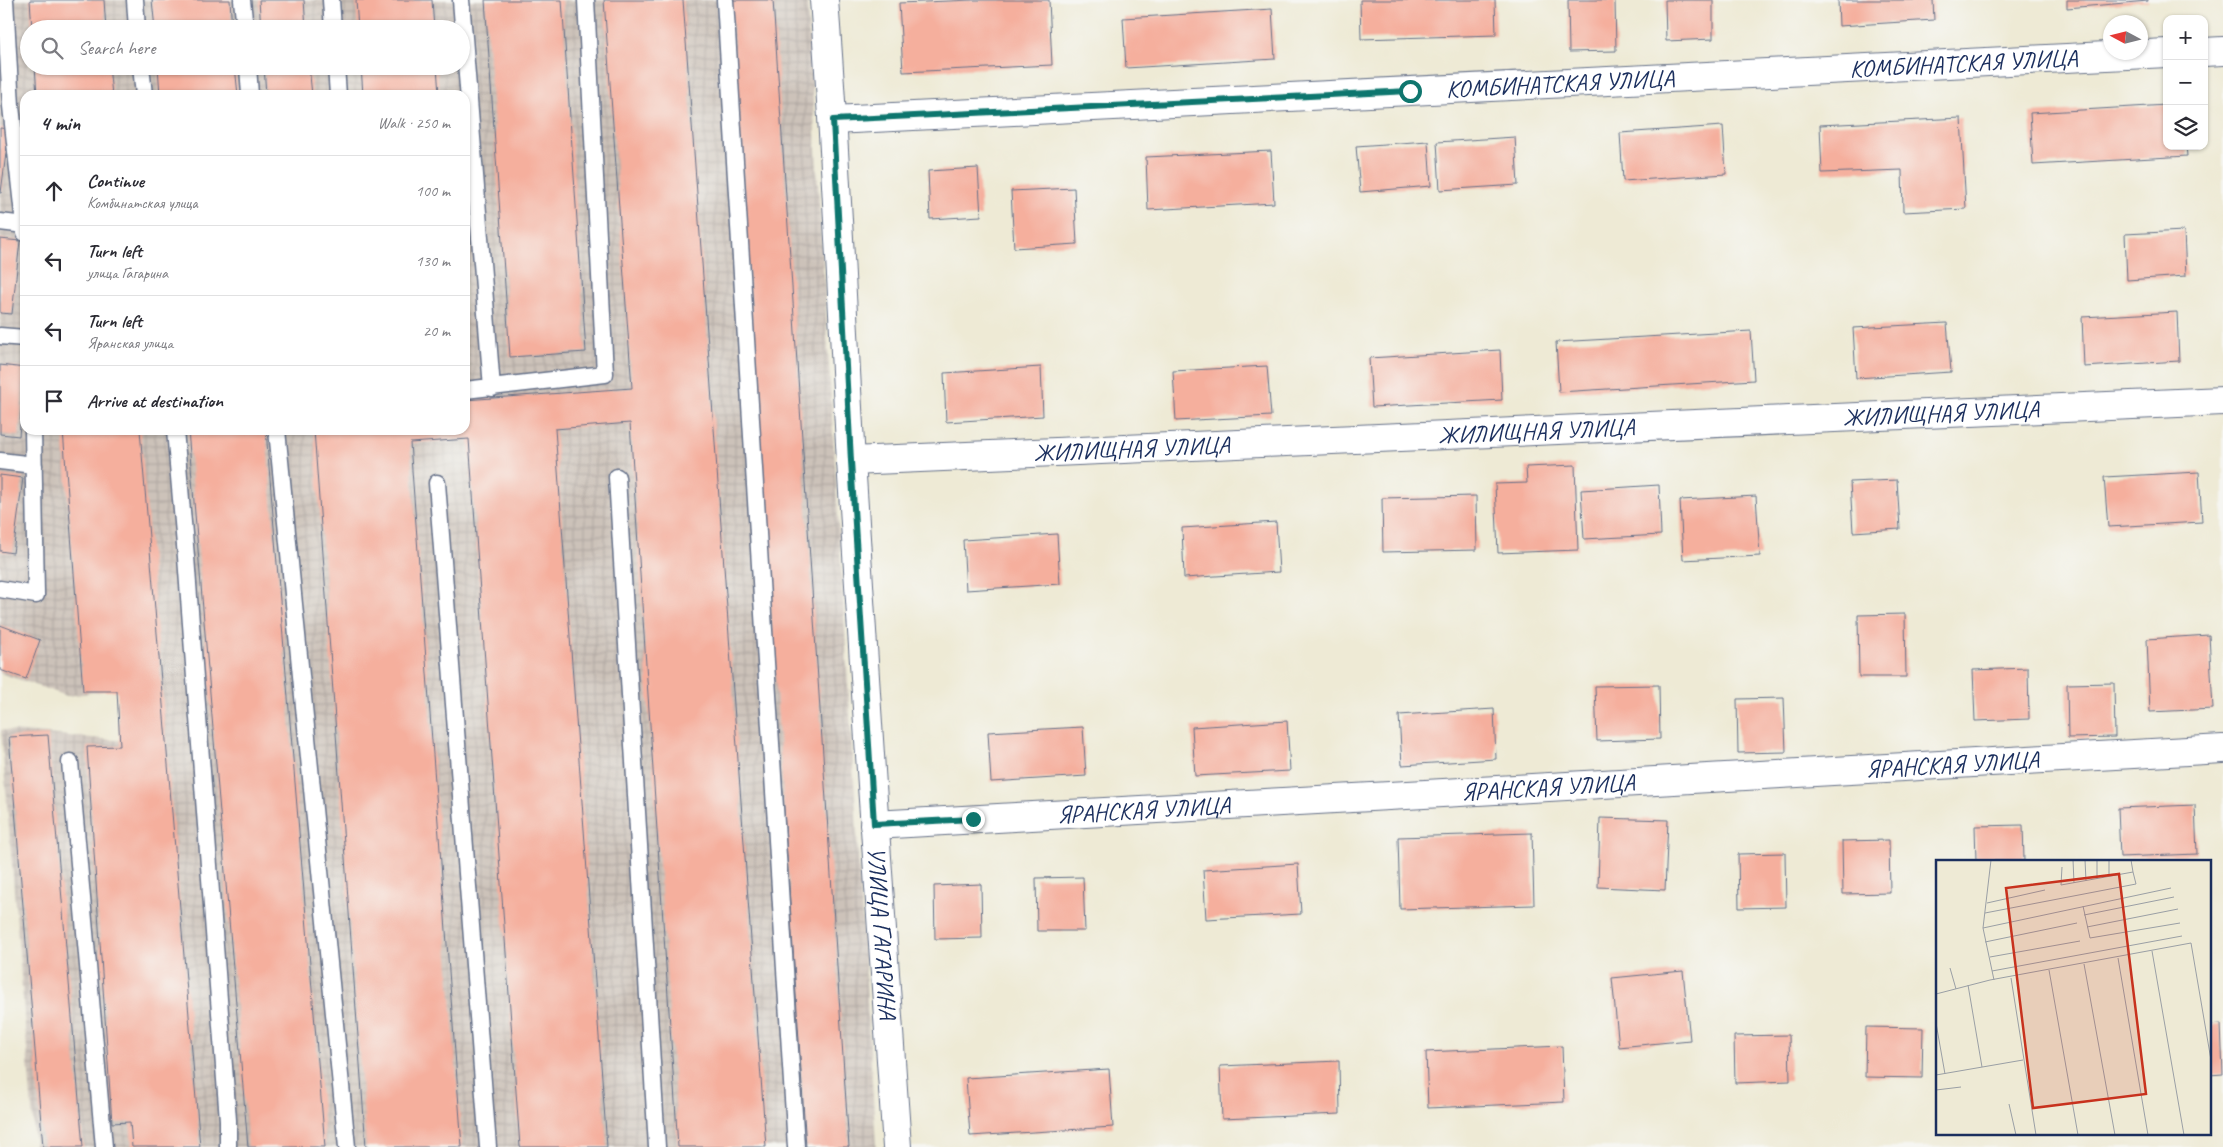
<!DOCTYPE html>
<html lang="en">
<head>
<meta charset="utf-8">
<style>
  body { margin:0; font-family:Caveat,sans-serif; background:#f7f7f7; color:#2b2b33 }
  .controls { position:absolute; right:15px; top:15px; display:grid; overflow:hidden; border-radius:10px; box-shadow:0 1px 4px #0004 }
  .controls button { width:45px; height:45px; display:grid; place-items:center; padding:0; border:0; border-bottom:1px solid #e1e1e2; background:#fff; color:#2b2b33; font:25px sans-serif }
  .compass { position:absolute; left:2103px; top:15px; width:45px; height:45px; border-radius:50%; background:#fff; box-shadow:0 1px 4px #0004; rotate:277deg }
  .stop { position:absolute; width:15px; height:15px; margin:-11px; border:4px solid #0f766e; border-radius:50%; background:#fff }
  .stop.end { background:#0f766e; border-color:#fff; box-shadow:0 1px 5px #0008 }
  .list { margin:0; padding:0; list-style:none }
  h2 { display:flex; justify-content:space-between; align-items:center; height:65px; margin:0; padding:0 20px; font-size:21px }
  h2 small { font-size:16px; font-weight:400; color:#7c7c81 }
  .list li { display:grid; grid-template-columns:32px 1fr auto; gap:15px; align-items:center; box-sizing:border-box; height:70px; padding:0 20px; border-top:1px solid #e1e1e2 }
  .list b { display:block; font-size:19px; white-space:nowrap }
  .list p { margin:0; font-size:16px; white-space:nowrap; color:#7c7c81 }
  .list em { font-size:16px; font-style:normal; color:#7c7c81 }
  .icon { flex:none; width:28px; height:28px; fill:none; stroke:currentColor; stroke-width:2; stroke-linecap:round; stroke-linejoin:round }
  .map { position:relative; flex:none; width:2223px; height:1147px; overflow:hidden }
  .search { position:absolute; background:#fff; box-shadow:0 1px 4px #0004; left:20px; top:20px; width:450px; height:55px; display:flex; align-items:center; gap:12px; box-sizing:border-box; padding:0 18px; border-radius:28px; color:#7c7c81; font-size:19px }
  .panel { position:absolute; background:#fff; box-shadow:0 1px 4px #0004; left:20px; top:90px; width:450px; height:345px; border-radius:15px }
  .map>svg:first-child { display:block }
</style>
</head>
<body>
<div class="map">
<svg width="2223" height="1147" viewBox="0 0 2223 1147">
  <defs>
    <pattern id="industrial-grid" width="8" height="8" patternUnits="userSpaceOnUse" patternTransform="scale(1.25)"><rect width="8" height="8" fill="#ccc2b9"/><path d="M0 4h8M4 0v8" fill="none" stroke="#afa7a1"/></pattern>
  </defs>
  <rect width="100%" height="100%" fill="#f6f6f2"/>
  <filter id="ink" filterUnits="userSpaceOnUse"><feTurbulence type="fractalNoise" baseFrequency=".02" numOctaves="2"/><feDisplacementMap in="SourceGraphic" scale="10" xChannelSelector="R" yChannelSelector="G"/><feConvolveMatrix kernelMatrix="1 2 1 2 8 2 1 2 1" color-interpolation-filters="sRGB"/></filter>
  <filter id="wash" filterUnits="userSpaceOnUse"><feTurbulence type="fractalNoise" baseFrequency=".0096" numOctaves="4" result="noise"/><feDisplacementMap in="SourceGraphic" scale="20" xChannelSelector="R" yChannelSelector="G"/><feGaussianBlur stdDeviation="1.12" result="paint"/><feColorMatrix in="noise" values="0 0 0 0 0 0 0 0 0 0 0 0 0 0 0 0 0 1.4 0 .05"/><feComposite in="paint" operator="in"/></filter>
  <g filter="url(#wash)">
    <rect width="100%" height="100%" fill="#eeead5"/>
    <path fill="url(#industrial-grid)" fill-rule="evenodd" d="M0,0H807L876,1147H35L1,730L126,741L118,689L67,696L0,673ZM29,29H461V66H29ZM25,95H465V430H25Z"/>
    <g id="blocks">
      <path fill="#f5af9d" d="M30,0H104L106,29H32Z
        M152,0H230L232,29H155Z
        M259,0H304L306,29H261Z
        M356,0H432L434,29H358Z
        M485,0H562L586,352L510,357Z
        M604,0H683L766,1147H678L630,423L555,429L607,1147H520L469,439L410,443L462,1147H366L314,430H465V400L632,388Z
        M731,0H773L849,1147H806Z
        M973,0H1049L1052,65L903,72L899,3Z
        M1360,0H1495L1496,35L1361,39Z
        M1568,0H1615L1616,51L1569,52Z
        M1665,0H1713V39L1666,41Z
        M1838,0H1933L1934,20L1839,26Z
        M2067,0H2148V1L2067,8Z
        M1272,9L1275,59L1126,68L1123,18Z
        M35,66H109L112,95H37Z
        M158,66H235L238,95H160Z
        M264,66H309L312,95H266Z
        M361,66H437L439,95H363Z
        M2167,105V146H2186L2187,156L2033,165L2030,113Z
        M1961,118L1966,209L1903,212L1902,170L1822,173L1820,125Z
        M1723,126L1726,174L1623,181L1620,133Z
        M0,128L9,129L1,193H0Z
        M1515,137L1518,185L1440,190L1437,142Z
        M1428,141L1431,186L1360,192L1356,146Z
        M1271,151L1274,203L1148,210L1146,157Z
        M978,168L981,216L930,219L928,171Z
        M1074,188L1077,244L1014,248L1011,191Z
        M2184,231L2186,276L2127,280L2125,234Z
        M0,239L20,241L12,314L0,313Z
        M2177,312L2179,361L2084,367L2082,317Z
        M1947,323L1951,372L1856,378L1853,328Z
        M1751,331L1754,380L1559,392L1556,342Z
        M1500,350L1502,400L1372,407L1369,358Z
        M0,365L25,368L19,436L0,434Z
        M1267,366L1271,416L1176,421L1173,371Z
        M1041,367L1043,416L946,422L944,373Z
        M63,430H140L200,1147H132L130,1122L112,1123L87,747L120,746L117,691H83Z
        M188,430H266L325,1147H248Z
        M1575,465L1578,550L1498,553L1495,484L1527,483L1526,467Z
        M2199,472L2202,522L2108,527L2104,477Z
        M0,475L23,478L13,553L0,551Z
        M1897,480L1900,529L1853,532L1850,482Z
        M1659,485L1661,535L1584,539L1581,490Z
        M1476,496L1477,550L1383,552L1382,498Z
        M1756,496L1760,556L1683,560L1680,500Z
        M1276,522L1279,572L1184,578L1182,528Z
        M1057,534L1060,584L966,590L963,540Z
        M1905,614L1906,677H1859L1858,615Z
        M0,625L40,640L26,679L0,670Z
        M2209,635L2213,709L2150,712L2147,639Z
        M2028,668L2029,719L1975,721L1973,670Z
        M2114,683L2115,737L2068,738L2067,684Z
        M1659,685L1660,739L1597,741L1595,686Z
        M1784,698L1786,752L1738,753L1737,699Z
        M1494,709L1496,759L1402,765L1399,715Z
        M1287,721L1290,771L1195,776L1192,727Z
        M1083,727L1086,776L991,782L988,732Z
        M48,735L83,1147H43L9,737Z
        M2195,805L2197,854L2120,857L2118,808Z
        M1600,818L1668,820L1665,890L1598,887Z
        M2023,825L2024,861H1976L1975,826Z
        M1532,833L1534,905L1400,909L1398,837Z
        M1889,840L1890,893L1843,894L1842,841Z
        M1785,853L1786,907L1739,908L1738,854Z
        M1298,864L1301,914L1206,919L1203,870Z
        M1083,877L1085,931H1037L1036,878Z
        M981,884L982,938L935,939L934,886Z
        M1683,971L1690,1040L1619,1047L1612,978Z
        M2221,1024L2223,1074L2209,1075V1025Z
        M1866,1027L1923,1028L1922,1078L1865,1077Z
        M1789,1035L1790,1081L1735,1083L1734,1036Z
        M1562,1046L1564,1102L1428,1108L1426,1052Z
        M1339,1061L1340,1114L1222,1119L1220,1066Z
        M1109,1069L1113,1127L970,1136L966,1078Z"/>
    </g>
  </g>
  <g filter="url(#ink)">
    <use href="#blocks" fill-opacity="0" stroke="#657088" stroke-width="1"/>
    <g fill="none" stroke-linecap="round" stroke-linejoin="round">
      <g stroke="#657088" stroke-width="19">
        <path id="service" d="M5,0L11,106L25,233
          M135,0L137,29
          M242,0L245,29
          M331,0L333,29
          M461,0L492,388
          M725,0L796,1147
          M141,66L144,95
          M248,66L250,95
          M336,66L338,95
          M0,222L25,225
          M0,336L25,338
          M465,390L605,374L586,0
          M175,430L186,557L228,1120V1147
          M277,430L347,1147
          M0,461L34,465
          M617,477L657,1147
          M437,483L488,1147
          M0,589L36,595L33,430
          M70,762L104,1147"/>
      </g>
      <g stroke="#657088" stroke-width="30">
        <g id="minor">
          <path id="s1" d="M824,0C836,154 842,307 851,461C865,690 881,918 897,1147"/>
          <path d="M2204,52L2223,51"/>
          <path id="s2" d="M833,120L2167,53"/>
          <path id="s3" d="M851,461L2223,401"/>
          <path id="s4" d="M874,825L2223,749"/>
        </g>
      </g>
      <use href="#service" stroke="#fff" stroke-width="16"/>
      <use href="#minor" stroke="#fff" stroke-width="28"/>
    </g>
  </g>
  <g fill="none" stroke-linecap="round" stroke-linejoin="round" filter="url(#ink)">
    <path stroke="#0f766e" stroke-width="6" d="M973,819L874,824L851,461L833,120L1410,91"/>
  </g>
  <g text-anchor="middle" dominant-baseline="central" stroke-width="4" stroke-linejoin="round" paint-order="stroke">
    <g font-size="24" fill="#1b2f5e" stroke="#f6f6f2">
      <text stroke="none"><textPath href="#s2" startOffset="1132">КОМБИНАТСКАЯ УЛИЦА</textPath></text>
      <text stroke="none"><textPath href="#s2" startOffset="728">КОМБИНАТСКАЯ УЛИЦА</textPath></text>
      <text stroke="none"><textPath href="#s3" startOffset="1091">ЖИЛИЩНАЯ УЛИЦА</textPath></text>
      <text stroke="none"><textPath href="#s3" startOffset="686">ЖИЛИЩНАЯ УЛИЦА</textPath></text>
      <text stroke="none"><textPath href="#s3" startOffset="281">ЖИЛИЩНАЯ УЛИЦА</textPath></text>
      <text stroke="none"><textPath href="#s4" startOffset="1080">ЯРАНСКАЯ УЛИЦА</textPath></text>
      <text stroke="none"><textPath href="#s4" startOffset="675">ЯРАНСКАЯ УЛИЦА</textPath></text>
      <text stroke="none"><textPath href="#s4" startOffset="270">ЯРАНСКАЯ УЛИЦА</textPath></text>
      <text stroke="none"><textPath href="#s1" startOffset="935">УЛИЦА ГАГАРИНА</textPath></text>
    </g>
  </g>
  <g transform="translate(1936 860)">
    <rect width="275" height="275" fill="#eeead5"/>
    <path fill="none" stroke="#9a9fa5" stroke-width="1" d="M55,0L47,68L58,120M137,0L138,23M149,0L150,21M161,0V19M173,0V16M126,7L125,25L197,12L195,0M51,43L109,30M147,46L154,78L244,63M49,53L200,24L197,12M148,55L238,37M151,67L242,49M47,68L235,28M49,82L141,63M216,91L248,275M54,97L144,81M182,98L212,275M148,104L179,275M14,108L20,129M113,110L142,275M56,111L246,76M75,118L100,275M32,125L46,207M0,134L54,120L255,83L275,200M0,163L9,214M0,215L87,200M0,230L25,227M73,244L80,275"/>
    <path fill="#c8321e" fill-opacity="0.15" stroke="#c8321e" stroke-width="2.5" d="M183,14L210,234L97,248L70,28Z"/>
    <rect width="275" height="275" fill="none" stroke="#1b2f5e" stroke-width="2.5"/>
  </g>
</svg>
<div class="controls">
<button>+</button>
<button>−</button>
<button><svg class="icon" aria-label="layers" viewBox="0 0 24 24"><path d="M12 4l9 5-9 5-9-5zM3 14l9 5 9-5"/></svg></button>
</div>
<svg class="compass" viewBox="-18 -18 36 36"><path d="M0-13l5 13h-10z" fill="#e53935"/><path d="M0 13l5-13h-10z" fill="#7c7c81"/></svg>
<div class="stop" style="left:1410px;top:91px"></div>
<div class="stop end" style="left:973px;top:819px"></div>
<div class="search"><svg class="icon" aria-label="search" viewBox="0 0 24 24"><circle cx="10" cy="10" r="6"/><path d="M15 15l6 6"/></svg>Search here</div>
<section class="panel">
<h2>4 min<small>Walk · 250 m</small></h2>
<ul class="list">
<li><svg class="icon" aria-label="ahead" viewBox="0 0 24 24"><path d="M12 20V5M6 11l6-6 6 6"/></svg><div><b>Continue</b><p>Комбинатская улица</p></div><em>100 m</em></li>
<li><svg class="icon" aria-label="left" viewBox="0 0 24 24"><path d="M17 20v-9H6M10 6l-5 5 5 5"/></svg><div><b>Turn left</b><p>улица Гагарина</p></div><em>130 m</em></li>
<li><svg class="icon" aria-label="left" viewBox="0 0 24 24"><path d="M17 20v-9H6M10 6l-5 5 5 5"/></svg><div><b>Turn left</b><p>Яранская улица</p></div><em>20 m</em></li>
<li><svg class="icon" aria-label="arrive" viewBox="0 0 24 24"><path d="M6 21V4h12l-3 4 3 4H6"/></svg><div><b>Arrive at destination</b></div></li>
</ul>
</section>
</div>
</body>
</html>
